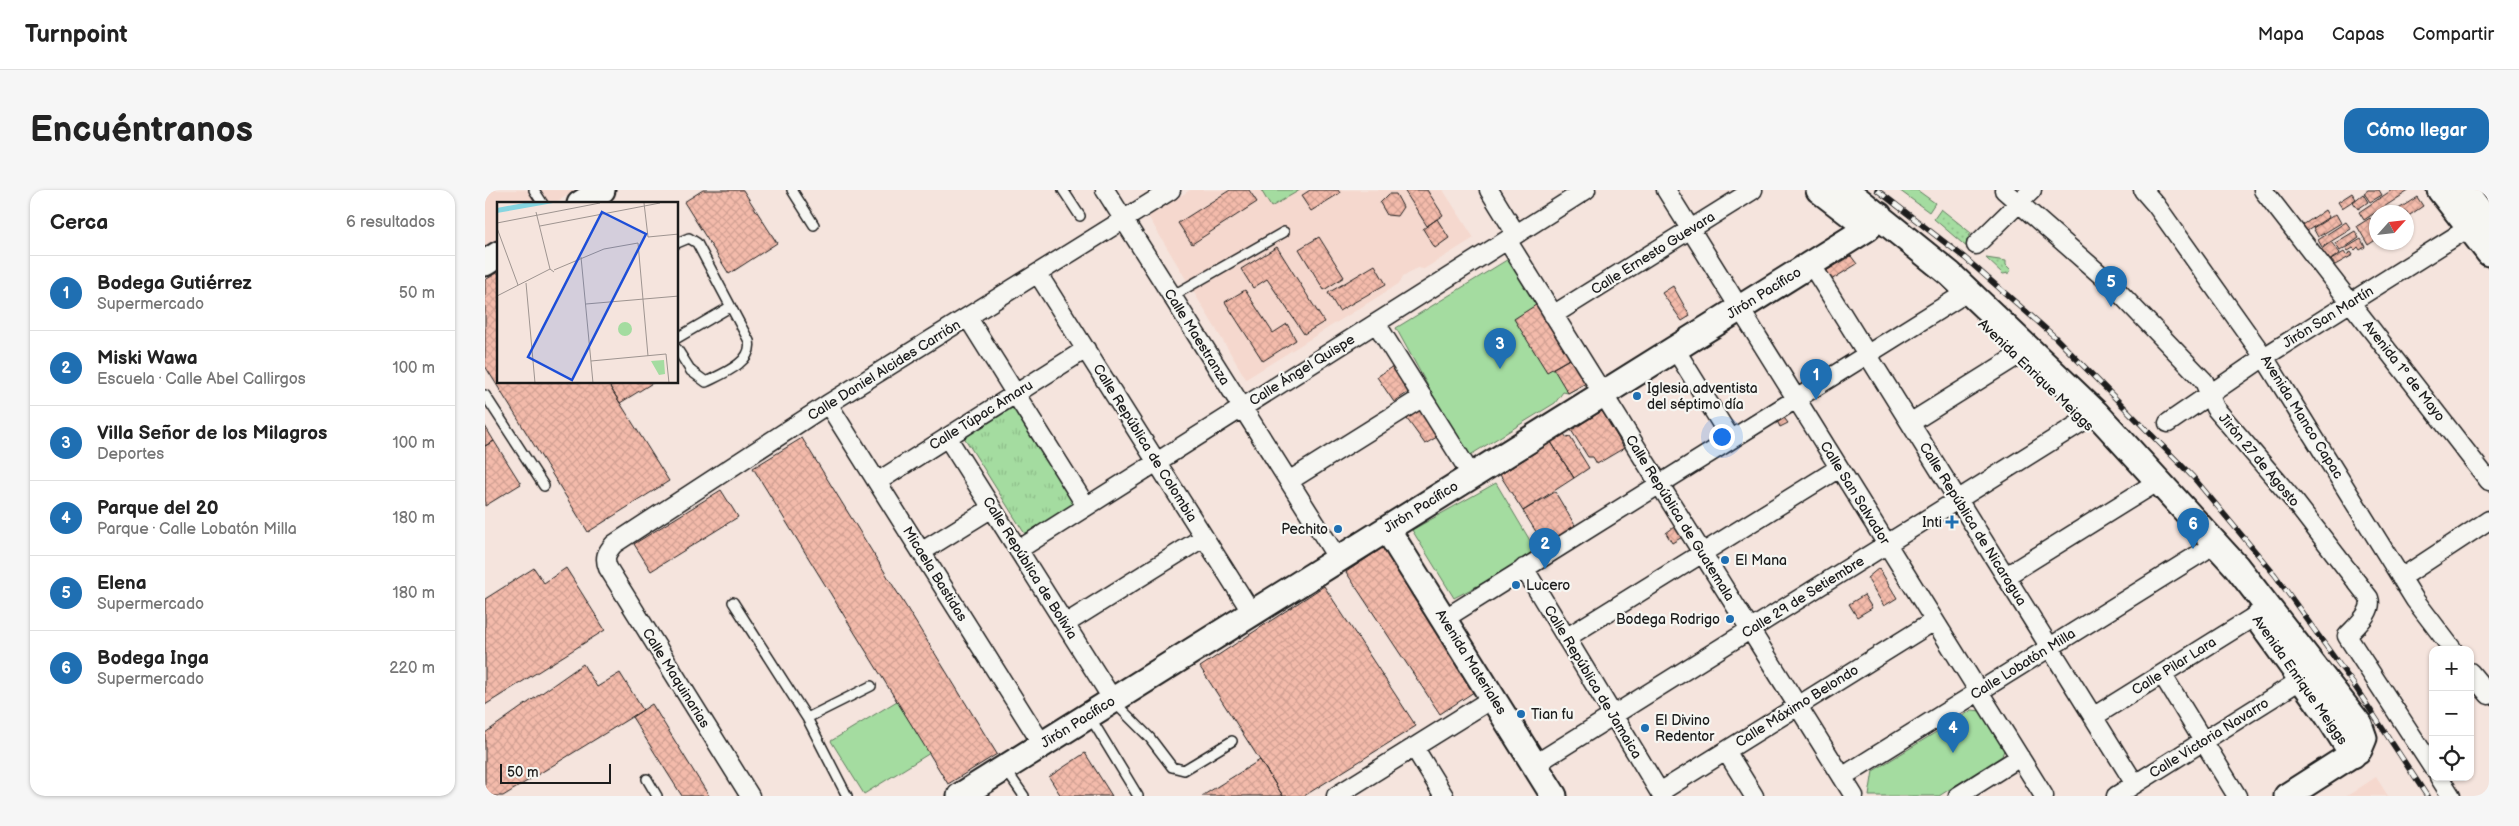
<!DOCTYPE html>
<html lang="es">
<head>
<meta charset="utf-8">
<style>
  body { margin:0; font-family:"Balsamiq Sans",sans-serif; background:#f6f6f6; color:#222 }
  .controls { position:absolute; right:15px; bottom:15px; display:grid; overflow:hidden; border-radius:10px; box-shadow:0 1px 4px #0004 }
  .controls button { width:45px; height:45px; display:grid; place-items:center; padding:0; border:0; border-bottom:1px solid #e0e0e0; background:#fff; color:#222; font:25px sans-serif }
  .compass { position:absolute; left:1884px; top:15px; width:45px; height:45px; border-radius:50%; background:#fff; box-shadow:0 1px 4px #0004; rotate:63deg }
  .scale { position:absolute; left:15px; bottom:12px; width:111px; box-sizing:border-box; padding-left:5px; border:2px solid #1c1c1c; border-top:0; font-size:14px; line-height:18px; white-space:nowrap; color:#1c1c1c; -webkit-text-stroke:4px #f6f6f2; paint-order:stroke }
  .you { position:absolute; left:1236px; top:246px; width:18px; height:18px; margin:-12px; border:4px solid #fff; border-radius:50%; background:#1a73e8; box-shadow:0 0 0 8px #1a73e833 }
  .badge { display:grid; place-items:center; width:32px; height:32px; border-radius:50%; background:#1f6fb2; color:#fff; font-size:16px; font-weight:700 }
  .pin { position:absolute; translate:-50% -41px; filter:drop-shadow(0 1px 2px #0008) }
  .pin::after { content:''; position:absolute; top:26px; width:18px; height:15px; background:inherit; clip-path:polygon(0 0,100% 0,50% 100%) }
  .list { margin:0; padding:0; list-style:none }
  h2 { display:flex; justify-content:space-between; align-items:center; height:65px; margin:0; padding:0 20px; font-size:21px }
  h2 small { font-size:16px; font-weight:400; color:#767676 }
  .list li { display:grid; grid-template-columns:32px 1fr auto; gap:15px; align-items:center; box-sizing:border-box; height:75px; padding:0 20px; border-top:1px solid #e0e0e0 }
  .list b { display:block; font-size:19px; white-space:nowrap }
  .list p { margin:0; font-size:16px; white-space:nowrap; color:#767676 }
  .list em { font-size:16px; font-style:normal; color:#767676 }
  .icon { flex:none; width:28px; height:28px; fill:none; stroke:currentColor; stroke-width:2; stroke-linecap:round; stroke-linejoin:round }
  .map { position:relative; flex:none; width:2004px; height:606px; overflow:hidden; border-radius:15px }
  header { display:flex; align-items:center; gap:30px; box-sizing:border-box; height:70px; padding:0 25px; background:#fff; border-bottom:1px solid #e0e0e0 }
  header strong { font-size:24px }
  nav { display:flex; gap:28px; margin-inline-start:auto; font-size:18px }
  .intro { display:flex; align-items:center; justify-content:space-between; box-sizing:border-box; height:120px; padding:0 30px }
  h1 { margin:0; font-size:35px }
  .button { padding:12px 22px; border-radius:15px; background:#1f6fb2; color:#fff; font-size:18px; font-weight:700 }
  main { display:flex; gap:30px; padding:0 30px }
  aside { flex:1; background:#fff; border-radius:15px; box-shadow:0 1px 4px #0004 }
  .map>svg:first-child { display:block }
</style>
</head>
<body>
<header>
<strong>Turnpoint</strong>
<nav><a>Mapa</a><a>Capas</a><a>Compartir</a></nav>
</header>
<div class="intro"><h1>Encuéntranos</h1><a class="button">Cómo llegar</a></div>
<main>
<aside>
<h2>Cerca<small>6 resultados</small></h2>
<ul class="list">
<li><span class="badge">1</span><div><b>Bodega Gutiérrez</b><p>Supermercado</p></div><em>50 m</em></li>
<li><span class="badge">2</span><div><b>Miski Wawa</b><p>Escuela · Calle Abel Callirgos</p></div><em>100 m</em></li>
<li><span class="badge">3</span><div><b>Villa Señor de los Milagros</b><p>Deportes</p></div><em>100 m</em></li>
<li><span class="badge">4</span><div><b>Parque del 20</b><p>Parque · Calle Lobatón Milla</p></div><em>180 m</em></li>
<li><span class="badge">5</span><div><b>Elena</b><p>Supermercado</p></div><em>180 m</em></li>
<li><span class="badge">6</span><div><b>Bodega Inga</b><p>Supermercado</p></div><em>220 m</em></li>
</ul>
</aside>
<div class="map">
<svg width="2004" height="606" viewBox="0 0 2004 606">
  <defs>
    <pattern id="grass-tufts" width="24" height="20" patternUnits="userSpaceOnUse" patternTransform="scale(1.25)"><rect width="24" height="20" fill="#a4dca0"/><path d="M3 7l-1-3M5 7V3M7 7l1-3M15 17l-1-3M17 17v-4M19 17l1-3" fill="none" stroke="#8dbc89"/></pattern>
    <pattern id="garden-dots" width="8" height="8" patternUnits="userSpaceOnUse" patternTransform="scale(1.25)"><rect width="8" height="8" fill="#a4dca0"/><path d="M2 2h.1M6 6h.1" fill="none" stroke="#8dbc89" stroke-width="1.8" stroke-linecap="round"/></pattern>
    <pattern id="building-cross-hatch" width="8" height="8" patternUnits="userSpaceOnUse" patternTransform="scale(1.25)"><rect width="8" height="8" fill="#f4bbab"/><path d="M0 0l8 8M0 8l8-8" fill="none" stroke="#d1a093"/></pattern>
  </defs>
  <rect width="100%" height="100%" fill="#f5e4dd"/>
  <filter id="ink" filterUnits="userSpaceOnUse"><feTurbulence type="fractalNoise" baseFrequency=".02" numOctaves="2"/><feDisplacementMap in="SourceGraphic" scale="10" xChannelSelector="R" yChannelSelector="G"/><feConvolveMatrix kernelMatrix="1 2 1 2 8 2 1 2 1" color-interpolation-filters="sRGB"/></filter>
  <g filter="url(#ink)">
    <path fill="#f5d8ce" d="M0,0H91L68,14H14V48L0,56Z
      M705,0H958L989,48L939,79L932,78L918,86L915,93L761,189L663,26Z
      M1891,587L1903,606H1862Z"/>
    <path fill="url(#grass-tufts)" stroke="#607c5e" d="M1414,0H1432L1450,13L1444,22Z
      M526,213L591,313L540,344L477,244Z"/>
    <path fill="#a4dca0" stroke="#607c5e" d="M776,0H815L786,17Z
      M1025,68L1103,192L1083,203L1078,202L1070,213L982,267L911,138Z
      M1011,293L1053,364L969,408L927,340Z
      M412,511L445,563L379,604L346,551Z
      M1487,520L1496,521L1519,560L1517,566L1454,606H1384L1388,581Z"/>
    <path fill="url(#garden-dots)" stroke="#607c5e" d="M1456,19L1486,43L1482,50L1484,59L1449,29Z
      M1501,68L1521,71V75L1526,80L1524,83L1518,84Z"/>
    <path fill="url(#building-cross-hatch)" stroke="#1c1c1c" d="M218,0H258L292,53L244,84L199,12Z
      M745,0H764L772,12L707,54L693,33Z
      M825,0H853L855,3L826,21L816,6Z
      M919,0H942L958,25L942,36Z
      M1883,0H1894L1897,5L1885,12L1879,3Z
      M1907,0H1925L1879,30L1874,22Z
      M1867,3L1871,9L1857,18L1853,12Z
      M904,4H911L918,17L912,26L902,25L895,13Z
      M1878,4L1883,12L1873,19L1868,12Z
      M1932,7L1938,16L1922,27V22H1909Z
      M1840,20L1844,27L1822,41L1818,35Z
      M1851,24L1856,33L1833,47L1828,38Z
      M1885,28L1892,37V49L1883,55L1872,36Z
      M952,29L964,48L950,58L938,39Z
      M1861,32L1866,39L1837,57L1833,50Z
      M1870,41L1874,48L1855,61L1850,53Z
      M834,47L859,87L839,100L814,59Z
      M1876,49L1880,57L1875,60L1873,57L1870,60L1868,58L1863,61L1861,58Z
      M1846,52L1855,63L1844,71L1835,60Z
      M792,57L839,132L819,144L782,89L768,98L756,79Z
      M1859,62L1861,65L1866,62L1868,65L1850,75L1846,70Z
      M1366,66L1372,74L1346,90L1341,81Z
      M890,75L901,94L854,121L843,103Z
      M14,82V192H122L184,291L103,342L0,176V90Z
      M1188,96L1205,126L1197,131L1177,103Z
      M760,100L788,143L802,134L811,150L778,171L740,112Z
      M1054,113L1088,167L1062,182L1029,129Z
      M1088,167L1103,192L1083,203L1068,178Z
      M908,176L925,201L909,212L892,187Z
      M122,192H169L135,213Z
      M934,219L952,247L940,254L922,229Z
      M1117,221L1139,258L1112,274L1108,267H1103L1086,240Z
      M1297,225L1303,233L1295,237L1291,229Z
      M0,236L9,251L0,256Z
      M1079,244L1082,248L1085,247L1104,278L1089,288L1066,252Z
      M317,248L512,564L463,594L268,278Z
      M9,251L36,294L0,316V256Z
      M1066,252L1089,288L1038,321L1015,285Z
      M236,300L253,327L166,381L149,354Z
      M1070,302L1091,337L1060,356L1038,321Z
      M1193,334L1199,346L1187,353L1181,343Z
      M900,356L995,498L955,524L861,382Z
      M49,378L59,393L81,378L120,440L0,515V409Z
      M1394,378L1412,408L1399,416L1382,388Z
      M839,396L931,536L819,606H798L715,477Z
      M1379,405L1387,418L1372,427L1364,414Z
      M98,474L112,497L135,483L158,520L18,606H0V543Z
      M167,514L224,606H197L147,527Z
      M600,563L627,606H576L564,587Z
      M775,570L798,606H717Z"/>
    <g fill="none" stroke-linecap="round" stroke-linejoin="round">
      <g stroke="#1c1c1c" stroke-width="12">
        <path id="lane" d="M49,0L58,14
          M307,0L329,35
          M578,0L595,26
          M192,53L204,48L212,53L264,151C269,172 237,184 221,192L206,181L192,159
          M687,106L799,42
          M192,148L245,117
          M0,205L59,296
          M248,412L322,528L362,606
          M629,512L665,548L687,577L699,580L747,551
          M605,527L653,606
          M322,528L386,496
          M521,580L539,606
          M162,589L172,606"/>
      </g>
      <g stroke="#1c1c1c" stroke-width="21">
        <path id="street" d="M620,0L853,369
          M1004,0L1031,44
          M1181,0L1559,606
          M1519,0L1625,93L1719,191L1730,218L1810,312L1884,408C1889,422 1871,436 1862,446L1948,578
          M1658,0L1671,15L1779,167L1930,410L1968,460
          M1778,0L2004,291
          M1022,50L1369,606
          M1491,55L1547,0
          M1326,74L1650,594
          M553,84L767,423
          M1068,125L1268,0
          M483,128L601,316
          M891,133L987,286
          M1190,159L1246,249
          M343,214L557,554
          M1425,233L1532,166
          M1683,233L1779,167L1993,32
          M462,247L628,510
          M804,291L938,207
          M392,292L601,159
          M533,360L1101,0
          M436,362L507,318
          M1039,378L1177,606
          M1521,386L1664,297
          M1916,388L2004,330
          M959,429L1471,109
          M580,434L719,347
          M1081,448L1354,278
          M1985,482L2004,505
          M1677,484L1752,606
          M1608,527L1770,426
          M929,557L959,606
          M1241,561L1269,606
          M1049,575L1611,223
          M1357,587L1719,361
          M1954,587L1966,606
          M1175,602L1449,431
          M265,606L123,378C119,368 121,363 129,354L343,214L686,0
          M851,606L1008,508
          M1473,606L1535,567
          M1631,606L1817,489"/>
      </g>
      <g stroke="#1c1c1c" stroke-width="29">
        <path id="secondary" d="M1334,0L1373,30
          M1361,0L1465,84L1611,223L1751,376L1874,534L1879,548L1874,560L1802,606
          M1955,0L2004,63
          M1979,0L2004,33
          M95,14L117,0
          M0,73L14,64
          M902,339L1069,606
          M1772,428L1843,526L1868,565
          M475,606L1383,38L1394,25"/>
      </g>
      <use href="#lane" stroke="#f6f6f2" stroke-width="9"/>
      <use href="#street" stroke="#f6f6f2" stroke-width="18"/>
      <use href="#secondary" stroke="#f6f6f2" stroke-width="25"/>
      <g stroke="#1c1c1c" stroke-width="5.5">
        <path id="rail" d="M1392,0L1480,68L1569,146L1708,287L1790,385L1869,495L1942,606"/>
      </g>
      <use href="#rail" stroke="#f6f6f2" stroke-width="4" stroke-dasharray="11" stroke-linecap="butt"/>
    </g>
  </g>
  <g fill="#1f6fb2" stroke="#f6f6f2" stroke-width="2">
    <circle cx="1152" cy="206" r="5"/>
    <path d="M1464.5 324.5h5v5h5v5h-5v5h-5v-5h-5v-5h5z"/>
    <circle cx="853" cy="339" r="5"/>
    <circle cx="1240" cy="370" r="5"/>
    <circle cx="1031" cy="395" r="5"/>
    <circle cx="1245" cy="429" r="5"/>
    <circle cx="1036" cy="524" r="5"/>
    <circle cx="1160" cy="538" r="5"/>
  </g>
  <g text-anchor="middle" dominant-baseline="central" stroke-width="4.5" stroke-linejoin="round" paint-order="stroke">
    <g font-size="14" fill="#1c1c1c" stroke="#f6f6f2">
      <text transform="translate(1168 63) rotate(-32)">Calle Ernesto Guevara</text>
      <text transform="translate(1279 103) rotate(-32)">Jirón Pacífico</text>
      <text transform="translate(1843 127) rotate(-32)">Jirón San Martín</text>
      <text transform="translate(712 147) rotate(58)">Calle Maestranza</text>
      <text transform="translate(399 180) rotate(-32)">Calle Daniel Alcides Carrión</text>
      <text transform="translate(817 180) rotate(-32)">Calle Ángel Quispe</text>
      <text transform="translate(1919 181) rotate(52)">Avenida 1º de Mayo</text>
      <text transform="translate(1551 185) rotate(44)">Avenida Enrique Meiggs</text>
      <text transform="translate(496 225) rotate(-32)">Calle Túpac Amaru</text>
      <text transform="translate(1817 227) rotate(58)">Avenida Manco Capac</text>
      <text transform="translate(660 253) rotate(58)">Calle República de Colombia</text>
      <text transform="translate(1774 270) rotate(50)">Jirón 27 de Agosto</text>
      <text transform="translate(1370 303) rotate(58)">Calle San Salvador</text>
      <text transform="translate(936 317) rotate(-32)">Jirón Pacífico</text>
      <text transform="translate(1195 328) rotate(58)">Calle República de Guatemala</text>
      <text transform="translate(1488 334) rotate(58)">Calle República de Nicaragua</text>
      <text transform="translate(545 378) rotate(58)">Calle República de Bolivia</text>
      <text transform="translate(450 384) rotate(58)">Micaela Bastidas</text>
      <text transform="translate(1318 407) rotate(-32)">Calle 29 de Setiembre</text>
      <text transform="translate(986 472) rotate(58)">Avenida Materiales</text>
      <text transform="translate(1538 474) rotate(-32)">Calle Lobatón Milla</text>
      <text transform="translate(1689 476) rotate(-32)">Calle Pilar Lara</text>
      <text transform="translate(191 488) rotate(58)">Calle Maquinarias</text>
      <text transform="translate(1815 490) rotate(55)">Avenida Enrique Meiggs</text>
      <text transform="translate(1108 492) rotate(59)">Calle República de Jamaica</text>
      <text transform="translate(1312 516) rotate(-32)">Calle Máximo Belondo</text>
      <text transform="translate(593 532) rotate(-32)">Jirón Pacífico</text>
      <text transform="translate(1724 548) rotate(-32)">Calle Victoria Navarro</text>
    </g>
    <g font-size="14" fill="#1c1c1c" stroke="#f6f6f2" text-anchor="start">
      <text x="1162" y="198">Iglesia adventista<tspan x="1162" dy="16">del séptimo día</tspan></text>
      <text x="1457" y="332" text-anchor="end">Inti</text>
      <text x="843" y="339" text-anchor="end">Pechito</text>
      <text x="1250" y="370">El Mana</text>
      <text x="1041" y="395">Lucero</text>
      <text x="1235" y="429" text-anchor="end">Bodega Rodrigo</text>
      <text x="1046" y="524">Tian fu</text>
      <text x="1170" y="530">El Divino<tspan x="1170" dy="16">Redentor</tspan></text>
    </g>
  </g>
  <g transform="translate(12 12)">
    <rect width="181" height="181" fill="#f5e4dd"/>
    <path d="M121 127a7 7 0 1 1 14 0a7 7 0 1 1-14 0ZM167,158L168,172L162,173L154,159Z" fill="#a4dca0"/>
    <path d="M27,1H56L0,11V6Z" fill="#85d5e0"/>
    <path fill="none" stroke="#9e9490" stroke-width="1" d="M147,1L151,35L182,32M39,10L53,67L57,70M0,21L103,1M43,24L163,1M0,26L21,83M141,41L151,154M84,55L96,181M57,68L107,47L141,41M29,81L38,181M0,94L53,67M89,102L182,94M94,159L169,152L172,181"/>
    <path fill="#1d4ed8" fill-opacity="0.15" stroke="#1d4ed8" stroke-width="2.5" d="M105,10L149,32L75,178L31,155Z"/>
    <rect width="181" height="181" fill="none" stroke="#1c1c1c" stroke-width="2.5"/>
  </g>
</svg>
<div class="controls">
<button>+</button>
<button>−</button>
<button><svg class="icon" aria-label="locate" viewBox="0 0 24 24"><circle cx="12" cy="12" r="6"/><path d="M12 2v4M12 18v4M2 12h4M18 12h4"/></svg></button>
</div>
<svg class="compass" viewBox="-18 -18 36 36"><path d="M0-13l5 13h-10z" fill="#e53935"/><path d="M0 13l5-13h-10z" fill="#767676"/></svg>
<div class="scale">50 m</div>
<div class="you"></div>
<div class="pin badge" style="left:1331px;top:210px">1</div>
<div class="pin badge" style="left:1060px;top:379px">2</div>
<div class="pin badge" style="left:1015px;top:179px">3</div>
<div class="pin badge" style="left:1468px;top:563px">4</div>
<div class="pin badge" style="left:1626px;top:117px">5</div>
<div class="pin badge" style="left:1708px;top:359px">6</div>
</div>
</main>
</body>
</html>
